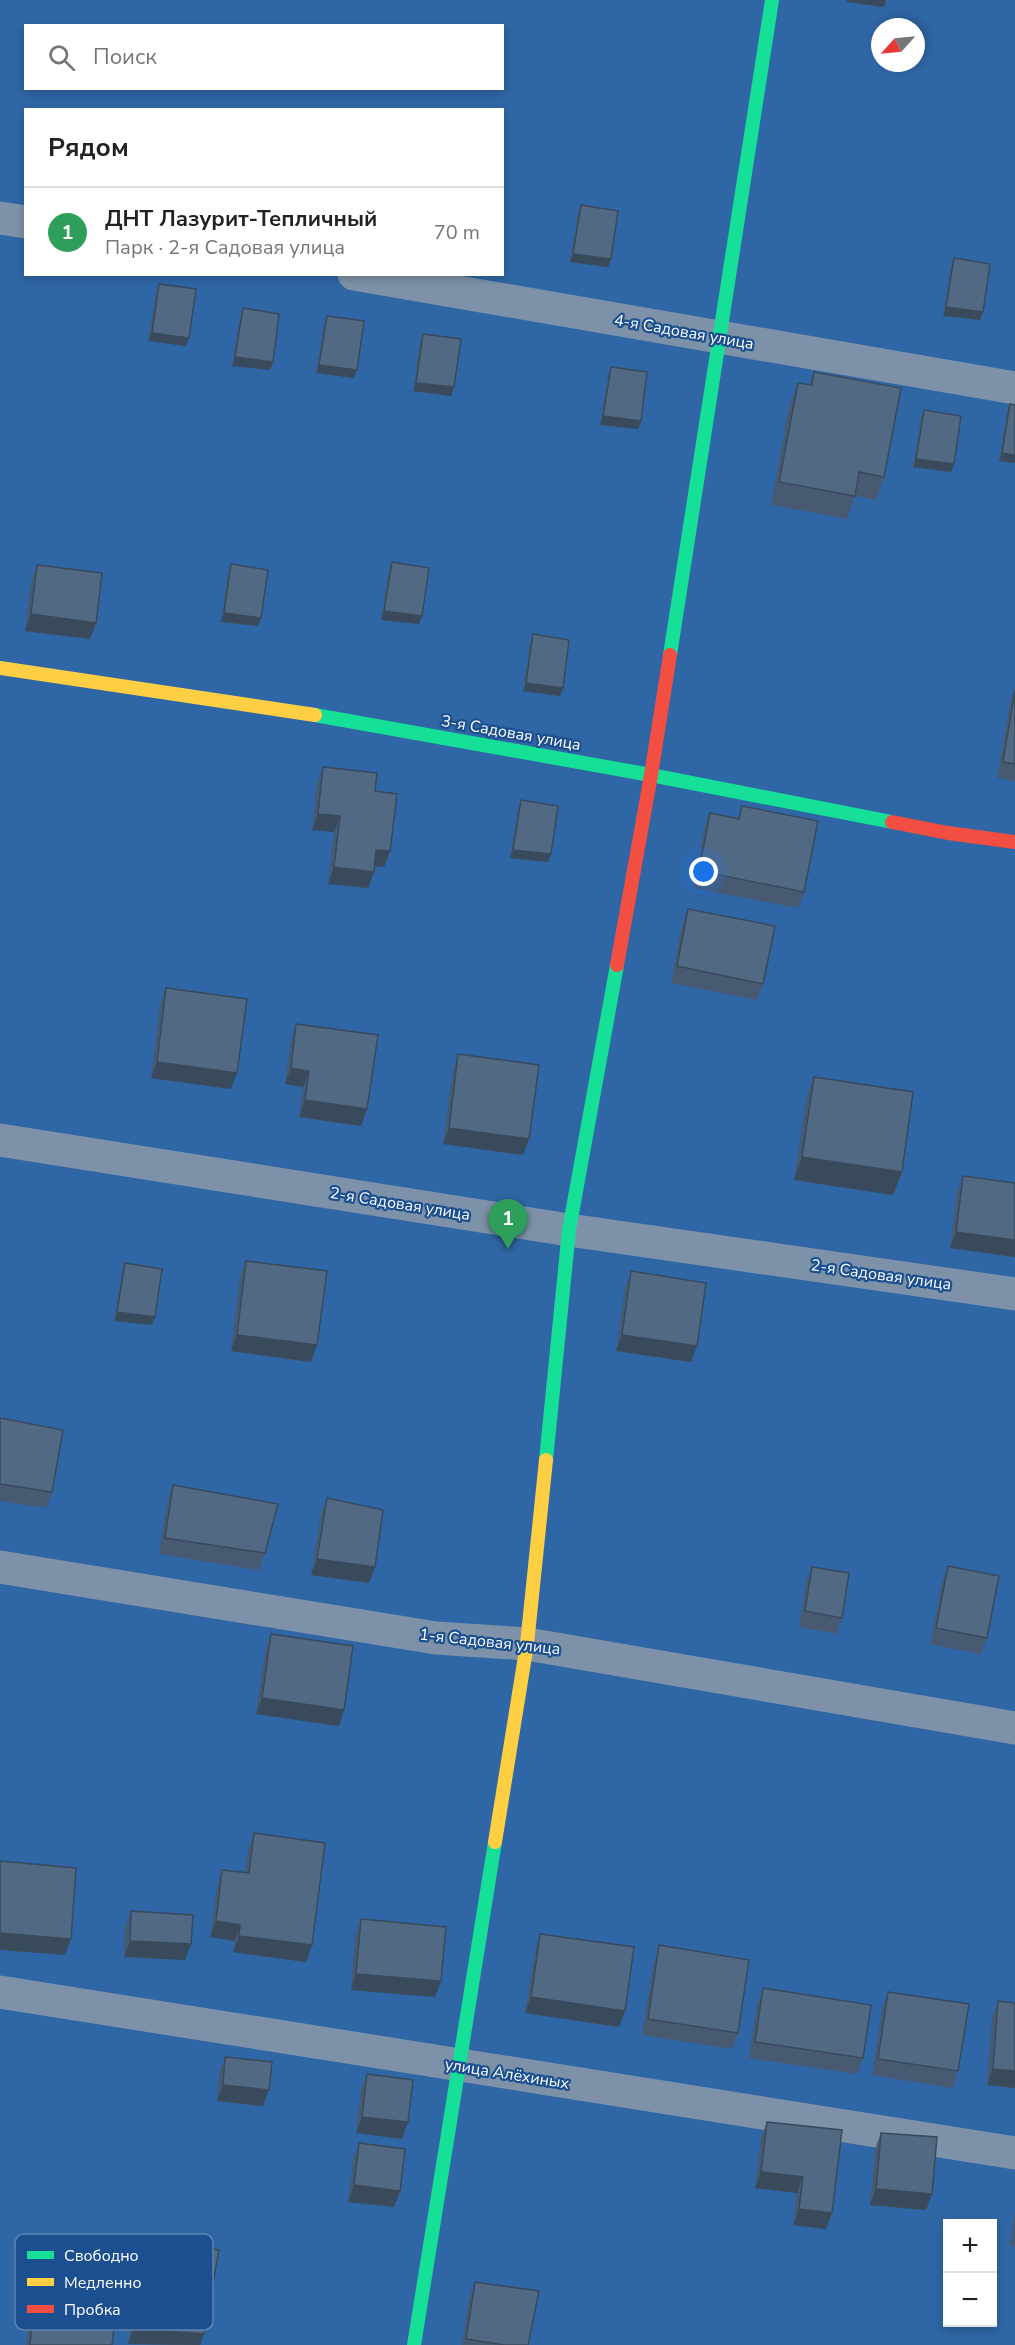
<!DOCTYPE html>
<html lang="ru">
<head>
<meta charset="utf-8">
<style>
  body { margin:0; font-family:"Nunito Sans",sans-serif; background:#f2f2f2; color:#222 }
  .controls { position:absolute; right:18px; bottom:18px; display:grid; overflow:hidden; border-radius:0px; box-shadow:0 3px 9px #0003 }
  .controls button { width:54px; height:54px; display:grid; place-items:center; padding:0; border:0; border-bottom:2px solid #e0e0e0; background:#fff; color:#222; font:30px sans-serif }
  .compass { position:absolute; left:871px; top:18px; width:54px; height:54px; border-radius:50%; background:#fff; box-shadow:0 3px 9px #0003; rotate:243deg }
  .you { position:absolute; left:704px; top:872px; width:21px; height:21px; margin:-15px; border:4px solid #fff; border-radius:50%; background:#1a73e8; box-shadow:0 0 0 9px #1a73e833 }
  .badge { display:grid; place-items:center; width:39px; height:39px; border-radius:50%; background:#666a6f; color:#fff; font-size:20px; font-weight:700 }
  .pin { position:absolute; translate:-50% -50px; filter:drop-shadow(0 2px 3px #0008) }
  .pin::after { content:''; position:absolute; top:32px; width:21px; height:18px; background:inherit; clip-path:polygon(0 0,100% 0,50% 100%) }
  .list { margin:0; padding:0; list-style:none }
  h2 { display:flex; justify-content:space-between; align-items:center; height:78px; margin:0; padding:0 24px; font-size:26px }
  h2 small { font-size:20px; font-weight:400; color:#767676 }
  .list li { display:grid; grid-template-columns:39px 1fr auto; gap:18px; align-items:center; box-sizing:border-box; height:90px; padding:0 24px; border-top:2px solid #e0e0e0 }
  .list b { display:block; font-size:22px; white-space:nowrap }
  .list p { margin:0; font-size:20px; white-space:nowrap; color:#767676 }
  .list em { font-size:20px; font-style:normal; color:#767676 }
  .icon { flex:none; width:33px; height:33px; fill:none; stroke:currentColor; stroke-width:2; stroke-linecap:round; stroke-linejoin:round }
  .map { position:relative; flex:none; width:1015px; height:2345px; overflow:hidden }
  .search { position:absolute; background:#fff; box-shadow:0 3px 9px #0003; left:24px; top:24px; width:480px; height:66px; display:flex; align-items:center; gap:15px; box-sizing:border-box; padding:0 21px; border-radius:0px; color:#767676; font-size:22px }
  .panel { position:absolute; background:#fff; box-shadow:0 3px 9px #0003; left:24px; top:108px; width:480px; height:168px; border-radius:0px }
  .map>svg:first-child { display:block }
</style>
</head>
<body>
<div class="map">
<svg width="1015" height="2345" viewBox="0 0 1015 2345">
  <rect width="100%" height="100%" fill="#365274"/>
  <path fill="#2f66a5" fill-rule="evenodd" d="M0,0H1015V2345H0ZM26,26H502V88H26ZM880,27H916V63H880ZM26,110H502V274H26ZM948,2224H992V2322H948Z"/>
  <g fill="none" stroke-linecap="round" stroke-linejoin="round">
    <path stroke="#7d92a8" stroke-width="33" d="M0,218L26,222
      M354,274L1015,388
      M0,1140L569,1230L1015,1294
      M0,1567L436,1638L527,1644L1015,1728
      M0,1992L1015,2153"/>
    <path stroke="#16e098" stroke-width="14" d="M670,655L772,0
      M315,715L651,775L892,822
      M546,1460L569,1230L617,965
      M414,2345L495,1842"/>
    <path stroke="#ffcf43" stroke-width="14" d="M0,668L315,715
      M495,1842L527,1644L546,1460"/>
    <path stroke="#f24e42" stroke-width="14" d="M892,822L948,833L1015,842
      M617,965L651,775L670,655"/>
  </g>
  <path fill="#475a72" d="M581,205L611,259L608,267L570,262L578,213Z
    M954,258L983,312L980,320L943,316L951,267Z
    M159,284L189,338L186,346L148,341L156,292Z
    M243,308L273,362L270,370L232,366L240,317Z
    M327,316L354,378L316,373L324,324Z
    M423,334L454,387L451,396L413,391L420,342Z
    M611,367L641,421L638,429L600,425L608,376Z
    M814,372L884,477L876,500L855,496L847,519L771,505L789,406L798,383L809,385Z
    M1010,404L1015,463L999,461L1007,412Z
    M924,410L951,472L913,467L921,418Z
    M392,562L422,616L419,624L381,620L389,570Z
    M231,564L261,618L258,626L221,622L228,573Z
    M37,565L90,639L25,631L31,581Z
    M533,634L563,688L560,696L523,691L530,642Z
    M1015,688V781L997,778L1010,703Z
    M323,767L375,791L390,851L384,867L375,866L374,872L368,888L328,884L334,832L312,830L317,783Z
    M521,800L548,862L510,858L518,809Z
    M742,806L804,892L798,908L693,888L704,829L710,813L738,819Z
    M688,909L763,984L757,1000L671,983L682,925Z
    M166,988L231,1089L151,1078L160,1005Z
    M296,1024L367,1109L361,1126L299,1117L303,1087L285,1084L291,1040Z
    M458,1054L523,1155L443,1144L453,1070Z
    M814,1077L902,1172L893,1195L794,1180L806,1100Z
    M963,1176L1015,1183V1257L950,1248L957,1192Z
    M246,1261L311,1362L231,1351L240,1277Z
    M125,1263L152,1325L114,1321L122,1271Z
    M631,1271L691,1362L616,1351L625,1288Z
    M0,1418L52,1492L46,1508L0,1501Z
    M173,1485L265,1553L259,1570L159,1554L167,1501Z
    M327,1498L375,1567L369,1583L311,1575L321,1514Z
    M948,1566L987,1638L981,1654L930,1644L942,1583Z
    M812,1567L842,1618L836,1634L799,1627L806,1583Z
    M271,1634L339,1726L256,1714L265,1651Z
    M254,1833L312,1945L306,1962L233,1952L235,1941L210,1937L217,1886L222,1870L245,1872L248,1849Z
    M131,1911L185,1960L124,1957L125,1927Z
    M361,1919L441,1981L435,1997L351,1990L355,1936Z
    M540,1934L625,2011L619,2027L525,2013L535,1950Z
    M659,1945L738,2033L732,2049L642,2035L654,1961Z
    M763,1988L863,2058L857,2074L749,2058L757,2005Z
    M888,1992L958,2071L953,2088L872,2075L882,2008Z
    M998,2001L1015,2088L987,2085L992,2017Z
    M225,2057L263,2106L217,2101L219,2073Z
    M367,2074L402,2139L356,2133L361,2090Z
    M767,2122L832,2213L826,2229L793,2225L797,2193L755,2188L761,2138Z
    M881,2133L932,2194L926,2210L870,2205L875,2149Z
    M359,2143L400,2191L394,2207L348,2202L353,2159Z
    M1015,2213V2247L1010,2246Z
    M149,2240L204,2334L200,2345L128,2344L143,2256Z
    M40,2258L112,2345H26L34,2274Z
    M475,2282L528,2345H462L469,2298Z"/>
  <path fill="#394a5c" d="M847,0H886L884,7L846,2Z
    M573,254L611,259L608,267L570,262Z
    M946,307L983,312L980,320L943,316Z
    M152,333L189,338L186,346L148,341Z
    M235,357L273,362L270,370L232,366Z
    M319,365L357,370L354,378L316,373Z
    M416,383L454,387L451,396L413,391Z
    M603,416L641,421L638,429L600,425Z
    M1002,453L1015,455V463L999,461Z
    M916,459L954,464L951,472L913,467Z
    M384,611L422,616L419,624L381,620Z
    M224,613L261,618L258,626L221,622Z
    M31,614L96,623L90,639L25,631Z
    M526,683L563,688L560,696L523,691Z
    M318,814L340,816L334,832L312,830Z
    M376,850L390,851L384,867L371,866Z
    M513,850L551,854L548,862L510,858Z
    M334,867L374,872L368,888L328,884Z
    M157,1062L237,1073L231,1089L151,1078Z
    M291,1068L309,1071L303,1087L285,1084Z
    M305,1100L367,1109L361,1126L299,1117Z
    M449,1128L529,1139L523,1155L443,1144Z
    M802,1157L902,1172L893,1195L794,1180Z
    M956,1232L1015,1240V1257L950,1248Z
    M117,1312L155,1317L152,1325L114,1321Z
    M237,1335L317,1345L311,1362L231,1351Z
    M622,1335L697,1346L691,1362L616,1351Z
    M317,1559L375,1567L369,1583L311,1575Z
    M262,1698L344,1710L339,1726L256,1714Z
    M216,1921L240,1925L235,1941L210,1937Z
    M0,1933L71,1939L65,1955L0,1950Z
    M239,1936L312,1945L306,1962L233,1952Z
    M130,1941L191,1944L185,1960L124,1957Z
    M356,1974L441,1981L435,1997L351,1990Z
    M531,1997L625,2011L619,2027L525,2013Z
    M993,2069L1015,2071V2088L987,2085Z
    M223,2085L269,2090L263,2106L217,2101Z
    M362,2117L408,2122L402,2139L356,2133Z
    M761,2172L803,2177L797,2193L755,2188Z
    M354,2185L400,2191L394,2207L348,2202Z
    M876,2189L932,2194L926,2210L870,2205Z
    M799,2209L832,2213L826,2229L793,2225Z
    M134,2328L204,2334L200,2345L128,2344Z"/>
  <path fill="#526984" stroke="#394a5c" stroke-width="1.5" d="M581,205L618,211L611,259L573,254Z
    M954,258L990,264L983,312L946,307Z
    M159,284L196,289L189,338L152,333Z
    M243,308L279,314L273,362L235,357Z
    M327,316L364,321L357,370L319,365Z
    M423,334L461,339L454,387L416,383Z
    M611,367L647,372L641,421L603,416Z
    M814,372L901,388L884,477L859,472L855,496L779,482L798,383L812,385Z
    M1010,404L1015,405V455L1002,453Z
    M924,410L961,416L954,464L916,459Z
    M392,562L429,568L422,616L384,611Z
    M231,564L268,570L261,618L224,613Z
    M37,565L102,573L96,623L31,614Z
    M533,634L569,640L563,688L526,683Z
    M1015,690V764L1003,762Z
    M323,767L377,773L375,791L397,794L390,851L376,850L374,872L334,867L340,816L318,814Z
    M521,800L558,806L551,854L513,850Z
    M742,806L818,821L804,892L699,871L710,813L739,819Z
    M688,909L775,926L763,984L677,966Z
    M166,988L247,999L237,1073L157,1062Z
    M296,1024L378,1035L367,1109L305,1100L309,1071L291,1068Z
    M458,1054L539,1065L529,1139L449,1128Z
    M814,1077L913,1092L902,1172L802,1157Z
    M963,1176L1015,1183V1240L956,1232Z
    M246,1261L327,1271L317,1345L237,1335Z
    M125,1263L162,1269L155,1317L117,1312Z
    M631,1271L706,1283L697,1346L622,1335Z
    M0,1418L63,1430L52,1492L0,1484Z
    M173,1485L278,1504L265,1553L165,1538Z
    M327,1498L383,1510L375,1567L317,1559Z
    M948,1566L999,1576L987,1638L936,1628Z
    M812,1567L849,1573L842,1618L805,1611Z
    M271,1634L353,1646L344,1710L262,1698Z
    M254,1833L325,1843L312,1945L239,1936L240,1925L216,1921L222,1870L249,1873Z
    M0,1861L76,1868L71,1939L0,1933Z
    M131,1911L193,1915L191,1944L130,1941Z
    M361,1919L446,1927L441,1981L356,1974Z
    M540,1934L634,1947L625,2011L531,1997Z
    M659,1945L749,1960L738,2033L648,2019Z
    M763,1988L871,2005L863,2058L755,2042Z
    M888,1992L969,2004L958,2071L878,2059Z
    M998,2001L1015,2003V2071L993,2069Z
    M225,2057L272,2062L269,2090L223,2085Z
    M367,2074L413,2080L408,2122L362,2117Z
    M767,2122L842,2130L832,2213L799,2209L803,2177L761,2172Z
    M881,2133L937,2137L932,2194L876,2189Z
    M359,2143L405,2149L400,2191L354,2185Z
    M149,2240L219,2250L204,2334L134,2328Z
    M40,2258L121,2268L112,2345H30Z
    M475,2282L539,2291L528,2345H505L466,2339Z"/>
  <g text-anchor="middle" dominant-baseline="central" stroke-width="4.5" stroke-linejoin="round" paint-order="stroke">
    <g font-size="16" fill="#fff" stroke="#1b4f8f">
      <text transform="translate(684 332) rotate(10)">4-я Садовая улица</text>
      <text transform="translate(511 733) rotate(10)">3-я Садовая улица</text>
      <text transform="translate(400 1204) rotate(9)">2-я Садовая улица</text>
      <text transform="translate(881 1275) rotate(8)">2-я Садовая улица</text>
      <text transform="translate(490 1642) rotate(6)">1-я Садовая улица</text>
      <text transform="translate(507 2074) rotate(9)">улица Алёхиных</text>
    </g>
  </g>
  <rect x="15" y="2234" width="198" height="96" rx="9" fill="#1b4f8f" stroke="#5f84b1" stroke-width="1.5"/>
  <rect x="27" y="2251" width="27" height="8" fill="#16e098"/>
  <rect x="27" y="2278" width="27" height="8" fill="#ffcf43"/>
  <rect x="27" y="2305" width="27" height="8" fill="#f24e42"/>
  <g font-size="16" fill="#fff">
    <text x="64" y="2261">Свободно</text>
    <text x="64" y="2288">Медленно</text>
    <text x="64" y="2315">Пробка</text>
  </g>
</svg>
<div class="controls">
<button>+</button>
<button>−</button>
</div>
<svg class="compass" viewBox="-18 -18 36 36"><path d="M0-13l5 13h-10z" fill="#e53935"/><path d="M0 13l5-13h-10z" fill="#767676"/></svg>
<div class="you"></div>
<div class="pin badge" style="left:508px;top:1249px;background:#2e9e5b">1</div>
<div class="search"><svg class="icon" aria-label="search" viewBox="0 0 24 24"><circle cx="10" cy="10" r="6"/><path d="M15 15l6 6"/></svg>Поиск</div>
<section class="panel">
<h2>Рядом<small></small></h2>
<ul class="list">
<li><span class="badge" style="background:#2e9e5b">1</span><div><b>ДНТ Лазурит-Тепличный</b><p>Парк · 2-я Садовая улица</p></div><em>70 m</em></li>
</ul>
</section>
</div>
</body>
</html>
